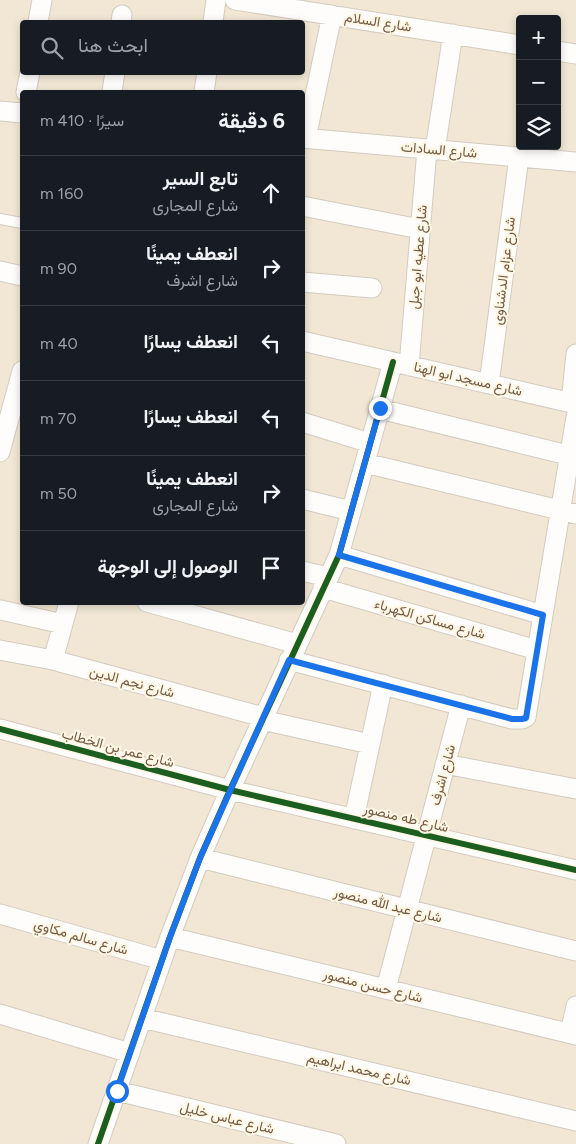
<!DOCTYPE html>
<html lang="ar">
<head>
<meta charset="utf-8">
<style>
  body { margin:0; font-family:Figtree,Vazirmatn,sans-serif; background:#20242c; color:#f1f3f6; direction:rtl }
  .controls { position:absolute; right:15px; top:15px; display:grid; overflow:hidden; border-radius:5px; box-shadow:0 2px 8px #0003 }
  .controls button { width:45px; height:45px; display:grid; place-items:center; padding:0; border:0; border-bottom:1px solid #363941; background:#171b24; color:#f1f3f6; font:25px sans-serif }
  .stop { position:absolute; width:15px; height:15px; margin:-11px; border:4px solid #1a73e8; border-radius:50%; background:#fff }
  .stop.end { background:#1a73e8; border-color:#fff; box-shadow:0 1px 5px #0008 }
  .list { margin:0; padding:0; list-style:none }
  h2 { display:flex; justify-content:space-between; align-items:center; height:65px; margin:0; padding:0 20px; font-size:21px }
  h2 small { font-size:16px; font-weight:400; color:#9ea1a6 }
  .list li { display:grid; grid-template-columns:32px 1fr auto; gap:15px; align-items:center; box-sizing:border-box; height:75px; padding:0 20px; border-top:1px solid #363941 }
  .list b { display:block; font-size:19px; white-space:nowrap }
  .list p { margin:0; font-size:16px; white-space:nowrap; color:#9ea1a6 }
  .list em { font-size:16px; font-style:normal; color:#9ea1a6 }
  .icon { flex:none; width:28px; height:28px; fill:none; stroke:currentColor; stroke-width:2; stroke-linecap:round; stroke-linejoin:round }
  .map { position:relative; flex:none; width:576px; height:1144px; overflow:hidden; direction:ltr }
  .search { position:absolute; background:#171b24; box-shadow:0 2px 8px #0003; left:20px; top:20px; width:285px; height:55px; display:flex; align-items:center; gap:12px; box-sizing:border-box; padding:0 18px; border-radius:5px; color:#9ea1a6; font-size:19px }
  .panel { position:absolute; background:#171b24; box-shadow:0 2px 8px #0003; left:20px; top:90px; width:285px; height:515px; border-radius:5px; direction:rtl }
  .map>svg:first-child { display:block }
</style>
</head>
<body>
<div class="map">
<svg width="576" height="1144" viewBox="0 0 576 1144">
  <rect width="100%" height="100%" fill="#f5f0e5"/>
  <path fill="#f1e7d4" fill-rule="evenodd" d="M0,0H576V1144H0ZM520,19H557V146H520ZM22,22H302V72H22ZM22,92H302V602H22Z"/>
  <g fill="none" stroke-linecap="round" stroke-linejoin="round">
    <g stroke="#d4cbc0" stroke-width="12">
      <path id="service" d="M0,219L22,223"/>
    </g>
    <g stroke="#d4cbc0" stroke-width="21">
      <path id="minor" d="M235,0L520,45
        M38,22L42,0
        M121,22L122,15
        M213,22L216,0
        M557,51L576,54
        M26,92L30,72
        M112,92L115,72
        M204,92L207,72
        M0,111L22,113
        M302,138L576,162
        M306,138L332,15
        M435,150L453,34
        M302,206L420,229
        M0,271L22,276
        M302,282L372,288
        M302,341L576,404
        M409,366L427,149
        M489,384L519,157
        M571,403L576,354
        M380,409L576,457
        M302,422L370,443
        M0,452L22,371
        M365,463L576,514
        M302,499L351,511
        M339,555L543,615
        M302,571L328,577
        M323,588L537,650
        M147,602L297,644
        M1,610L63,624
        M0,650L53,660L263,717
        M53,660L69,602
        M289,660L512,719H522L526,717L576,417
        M262,720L370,744
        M0,729L230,790L576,870
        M445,764L576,789
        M354,819L383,684
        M200,858L576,951
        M0,914L162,960
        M170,937L576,1035
        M386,989L461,705
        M0,1014L130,1053
        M142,1018L576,1121
        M570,1033L576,1006
        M117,1091L336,1144
        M98,1144L170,937L200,858L230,790L339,555L393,362"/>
    </g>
    <use href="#service" stroke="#fefdfb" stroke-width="10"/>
    <use href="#minor" stroke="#fefdfb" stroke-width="19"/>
    <g stroke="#fff7e4" stroke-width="9">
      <path id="cycleway" d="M0,729L230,790L576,870
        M98,1144L170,937L200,858L230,790L339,555L393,362"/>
    </g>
    <use href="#cycleway" stroke="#1b5e20" stroke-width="6"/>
  </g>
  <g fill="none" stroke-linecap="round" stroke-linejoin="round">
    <path stroke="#1a73e8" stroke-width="6" d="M117,1091L170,937L200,858L289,660L512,719H522L526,718L543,615L339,555L380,408"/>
  </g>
  <g text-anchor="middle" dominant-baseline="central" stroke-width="4" stroke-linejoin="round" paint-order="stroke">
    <g font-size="14" fill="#725a46" stroke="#fff7e4">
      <text transform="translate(378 22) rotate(9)">شارع السلام</text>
      <text transform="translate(439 150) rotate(5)">شارع السادات</text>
      <text transform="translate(418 257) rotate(-85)">شارع عطيه ابو جبل</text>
      <text transform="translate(504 271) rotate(-83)">شارع عزام الدشناوى</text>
      <text transform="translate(468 379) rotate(13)">شارع مسجد ابو الهنا</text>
      <text transform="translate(430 619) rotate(16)">شارع مساكن الكهرباء</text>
      <text transform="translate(132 682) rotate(15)">شارع نجم الدين</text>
      <text transform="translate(118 748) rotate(15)">شارع عمر بن الخطاب</text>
      <text transform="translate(443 775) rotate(-75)">شارع اشرف</text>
      <text transform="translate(406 818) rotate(13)">شارع طه منصور</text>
      <text transform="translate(388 905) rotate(14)">شارع عبد الله منصور</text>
      <text transform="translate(81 937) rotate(16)">شارع سالم مكاوي</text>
      <text transform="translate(373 986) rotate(14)">شارع حسن منصور</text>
      <text transform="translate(359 1069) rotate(13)">شارع محمد ابراهيم</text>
      <text transform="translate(227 1118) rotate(14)">شارع عباس خليل</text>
    </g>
  </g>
</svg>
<div class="controls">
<button>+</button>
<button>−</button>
<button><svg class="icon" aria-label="layers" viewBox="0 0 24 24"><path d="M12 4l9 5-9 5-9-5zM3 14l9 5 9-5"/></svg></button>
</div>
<div class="stop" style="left:117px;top:1091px"></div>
<div class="stop end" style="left:380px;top:408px"></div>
<div class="search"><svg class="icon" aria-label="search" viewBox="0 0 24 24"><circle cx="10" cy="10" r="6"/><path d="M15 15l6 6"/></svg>ابحث هنا</div>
<section class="panel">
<h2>6 دقيقة<small>سيرًا · 410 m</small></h2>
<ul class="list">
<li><svg class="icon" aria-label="ahead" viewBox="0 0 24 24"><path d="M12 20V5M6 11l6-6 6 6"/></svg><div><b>تابع السير</b><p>شارع المجارى</p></div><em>160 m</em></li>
<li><svg class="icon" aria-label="right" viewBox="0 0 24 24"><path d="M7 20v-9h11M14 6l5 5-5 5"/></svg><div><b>انعطف يمينًا</b><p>شارع اشرف</p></div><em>90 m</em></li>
<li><svg class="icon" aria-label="left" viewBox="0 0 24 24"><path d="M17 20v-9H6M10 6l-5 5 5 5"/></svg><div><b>انعطف يسارًا</b></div><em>40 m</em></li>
<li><svg class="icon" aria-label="left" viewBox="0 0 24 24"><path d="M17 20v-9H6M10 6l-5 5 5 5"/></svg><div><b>انعطف يسارًا</b></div><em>70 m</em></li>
<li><svg class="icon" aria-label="right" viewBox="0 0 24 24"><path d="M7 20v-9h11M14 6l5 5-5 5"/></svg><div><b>انعطف يمينًا</b><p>شارع المجارى</p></div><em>50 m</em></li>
<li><svg class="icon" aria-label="arrive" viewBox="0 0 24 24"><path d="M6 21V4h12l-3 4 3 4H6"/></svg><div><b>الوصول إلى الوجهة</b></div></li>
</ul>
</section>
</div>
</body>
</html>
